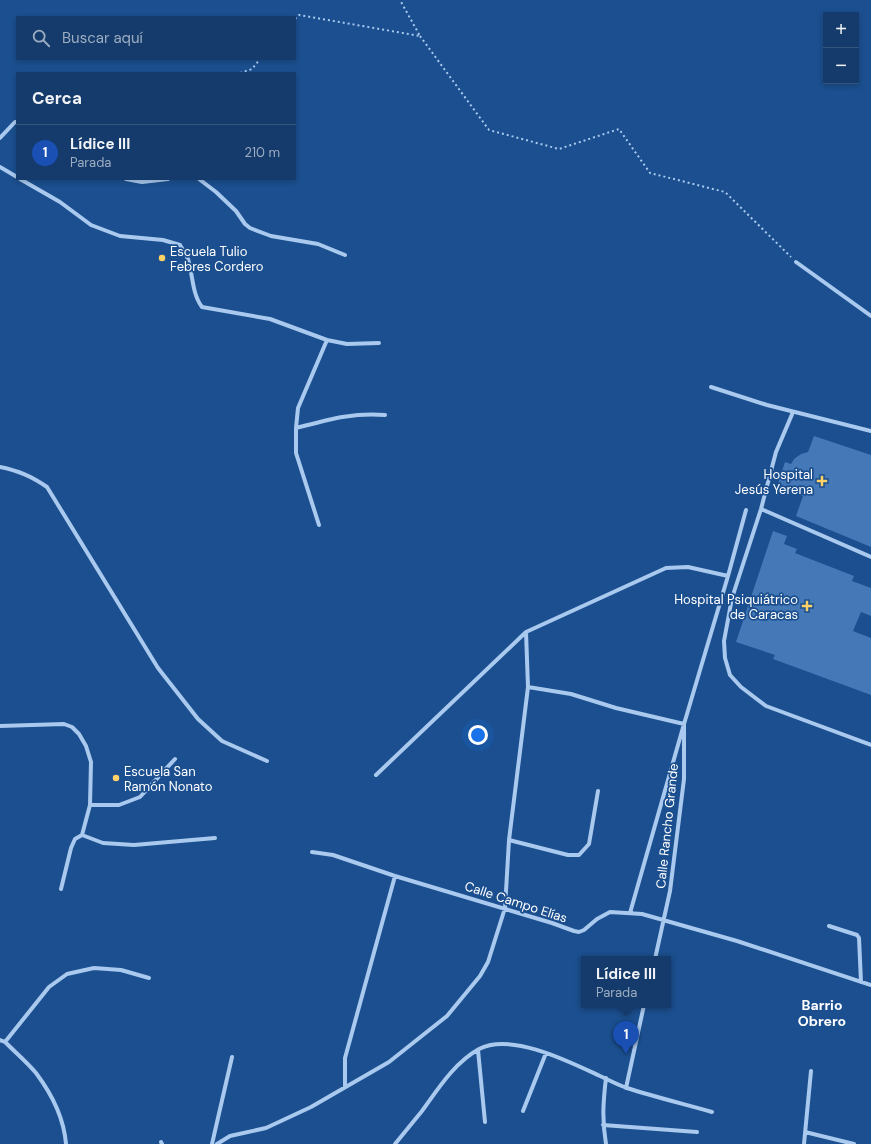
<!DOCTYPE html>
<html lang="es">
<head>
<meta charset="utf-8">
<style>
  body { margin:0; font-family:"DM Sans",sans-serif; background:#214673; color:#f1f3f6 }
  .controls { position:absolute; right:12px; top:12px; display:grid; overflow:hidden; border-radius:0px; box-shadow:0 2px 6px #0003 }
  .controls button { width:36px; height:36px; display:grid; place-items:center; padding:0; border:0; border-bottom:1px solid #33557e; background:#143b6b; color:#f1f3f6; font:20px sans-serif }
  .you { position:absolute; left:478px; top:735px; width:14px; height:14px; margin:-10px; border:3px solid #fff; border-radius:50%; background:#1a73e8; box-shadow:0 0 0 6px #1a73e833 }
  .badge { display:grid; place-items:center; width:26px; height:26px; border-radius:50%; background:#8abfa5; color:#fff; font-size:13px; font-weight:700 }
  .pin { position:absolute; translate:-50% -33px; filter:drop-shadow(0 1px 2px #0008) }
  .pin::after { content:''; position:absolute; top:21px; width:14px; height:12px; background:inherit; clip-path:polygon(0 0,100% 0,50% 100%) }
  .popup { position:absolute; left:581px; top:956px; width:90px; height:52px; box-sizing:border-box; display:grid; place-content:center; border-radius:0px; background:#143b6b; filter:drop-shadow(0 1px 3px #0005); font-size:13px; white-space:nowrap; color:#9dadc1 }
  .popup b { font-size:15px; color:#f1f3f6 }
  .popup::after { content:''; position:absolute; left:50%; top:100%; margin-left:-8px; border:8px solid transparent; border-top-color:#143b6b }
  .list { margin:0; padding:0; list-style:none }
  h2 { display:flex; justify-content:space-between; align-items:center; height:52px; margin:0; padding:0 16px; font-size:17px }
  h2 small { font-size:13px; font-weight:400; color:#9dadc1 }
  .list li { display:grid; grid-template-columns:26px 1fr auto; gap:12px; align-items:center; box-sizing:border-box; height:56px; padding:0 16px; border-top:1px solid #33557e }
  .list b { display:block; font-size:15px; white-space:nowrap }
  .list p { margin:0; font-size:13px; white-space:nowrap; color:#9dadc1 }
  .list em { font-size:13px; font-style:normal; color:#9dadc1 }
  .icon { flex:none; width:22px; height:22px; fill:none; stroke:currentColor; stroke-width:2; stroke-linecap:round; stroke-linejoin:round }
  .map { position:relative; flex:none; width:871px; height:1144px; overflow:hidden }
  .search { position:absolute; background:#143b6b; box-shadow:0 2px 6px #0003; left:16px; top:16px; width:280px; height:44px; display:flex; align-items:center; gap:10px; box-sizing:border-box; padding:0 14px; border-radius:0px; color:#9dadc1; font-size:15px }
  .panel { position:absolute; background:#143b6b; box-shadow:0 2px 6px #0003; left:16px; top:72px; width:280px; height:108px; border-radius:0px }
  .map>svg:first-child { display:block }
</style>
</head>
<body>
<div class="map">
<svg width="871" height="1144" viewBox="0 0 871 1144">
  <rect width="100%" height="100%" fill="#1b4f8f"/>
  <path fill="#4478b7" d="M814,436L871,455V547L796,516L803,496L777,487L785,462L791,464L794,459L801,454L808,452Z
    M773,531L787,536L784,544L797,549L795,553L854,576L852,581L871,588V616L861,612L853,631L871,638V695L773,659L775,655L736,642Z"/>
  <g fill="none" stroke-linecap="round" stroke-linejoin="round">
    <path stroke="#a9c9ee" stroke-width="2" stroke-dasharray="2 3" stroke-linecap="butt" d="M295,19L299,15L420,36L400,0
      M420,36L489,130L559,149L619,129L650,173L725,192L791,257
      M240,73L252,69L260,59"/>
    <path stroke="#a9c9ee" stroke-width="4" d="M0,138L15,122H17
      M0,167L17,177
      M20,179L60,202L91,225L120,236L163,240L180,245C183,250 186,254 188,259C193,275 192,294 202,307L270,319L327,340L347,344L379,343
      M126,179L142,182L168,179
      M199,179L216,192L236,211L245,224L250,228L271,236L318,244L345,255
      M796,262L871,316
      M711,387L767,405L871,431
      M793,412L776,452L761,509L732,598L724,641L725,658L730,675L741,687L766,706L871,745
      M296,428C327,420 353,412 385,415
      M0,467C19,471 31,476 47,487L158,668L198,719L222,741L267,761
      M761,509L871,557
      M319,525L296,453V428L298,408L327,340
      M528,687L571,694L616,708L684,724L630,913
      M0,726L64,724L72,727L79,734L86,746L91,762L90,805L82,835L75,839L71,848L61,889
      M376,775L526,632L666,568L688,567L728,576
      M90,805H119L140,797L175,759
      M82,835L103,843L134,845L215,838
      M509,840L568,855H579L589,844L598,791
      M312,852L333,855L395,876L552,923L574,931L579,932L584,930L597,919L610,912L642,914L737,941L871,985
      M829,926L857,935L859,938L861,982
      M655,959L670,891L684,779V724L728,576L746,510
      M0,1040L5,1042C15,1052 27,1062 36,1073C51,1093 64,1119 66,1144
      M5,1042L49,987L67,974L94,968L121,970L149,978
      M478,1050L485,1122
      M606,1078C603,1103 602,1120 606,1144
      M345,1087V1058L395,876
      M626,1088L644,1005
      M523,1111L546,1053
      M603,1125L697,1132
      M805,1132L854,1144
      M161,1142L162,1144
      M212,1144L232,1057
      M217,1144L230,1136L266,1128L311,1107L389,1062L447,1016L480,976L488,962L505,908L509,840L528,687L526,632
      M395,1144C404,1133 413,1122 422,1111C438,1089 454,1063 479,1049C511,1032 570,1062 600,1076C609,1080 618,1085 627,1088C655,1097 684,1104 712,1112
      M804,1144L811,1071"/>
  </g>
  <g fill="#ffd166" stroke="#1b4f8f" stroke-width="1.5">
    <circle cx="162" cy="258" r="4"/>
    <path d="M820 475h4v4h4v4h-4v4h-4v-4h-4v-4h4z"/>
    <path d="M805 600h4v4h4v4h-4v4h-4v-4h-4v-4h4z"/>
    <circle cx="116" cy="778" r="4"/>
  </g>
  <g text-anchor="middle" dominant-baseline="central" stroke-width="3.5" stroke-linejoin="round" paint-order="stroke">
    <g font-size="13" fill="#fff" stroke="#1b4f8f" text-anchor="start">
      <text x="170" y="251">Escuela Tulio<tspan x="170" dy="15">Febres Cordero</tspan></text>
      <text x="813" y="474" text-anchor="end">Hospital<tspan x="813" dy="15">Jesús Yerena</tspan></text>
      <text x="798" y="599" text-anchor="end">Hospital Psiquiátrico<tspan x="798" dy="15">de Caracas</tspan></text>
      <text x="124" y="771">Escuela San<tspan x="124" dy="15">Ramón Nonato</tspan></text>
    </g>
    <g font-size="13" fill="#fff" stroke="#1b4f8f">
      <text transform="translate(667 826) rotate(-84)">Calle Rancho Grande</text>
      <text transform="translate(516 902) rotate(18)">Calle Campo Elías</text>
    </g>
    <g font-size="14" font-weight="bold" fill="#fff" stroke="#1b4f8f">
      <text x="822" y="1005">Barrio<tspan x="822" dy="16">Obrero</tspan></text>
    </g>
  </g>
</svg>
<div class="controls">
<button>+</button>
<button>−</button>
</div>
<div class="you"></div>
<div class="pin badge" style="left:626px;top:1054px;background:#1a4fb4">1</div>
<div class="popup"><b>Lídice III</b>Parada</div>
<div class="search"><svg class="icon" aria-label="search" viewBox="0 0 24 24"><circle cx="10" cy="10" r="6"/><path d="M15 15l6 6"/></svg>Buscar aquí</div>
<section class="panel">
<h2>Cerca<small></small></h2>
<ul class="list">
<li><span class="badge" style="background:#1a4fb4">1</span><div><b>Lídice III</b><p>Parada</p></div><em>210 m</em></li>
</ul>
</section>
</div>
</body>
</html>
